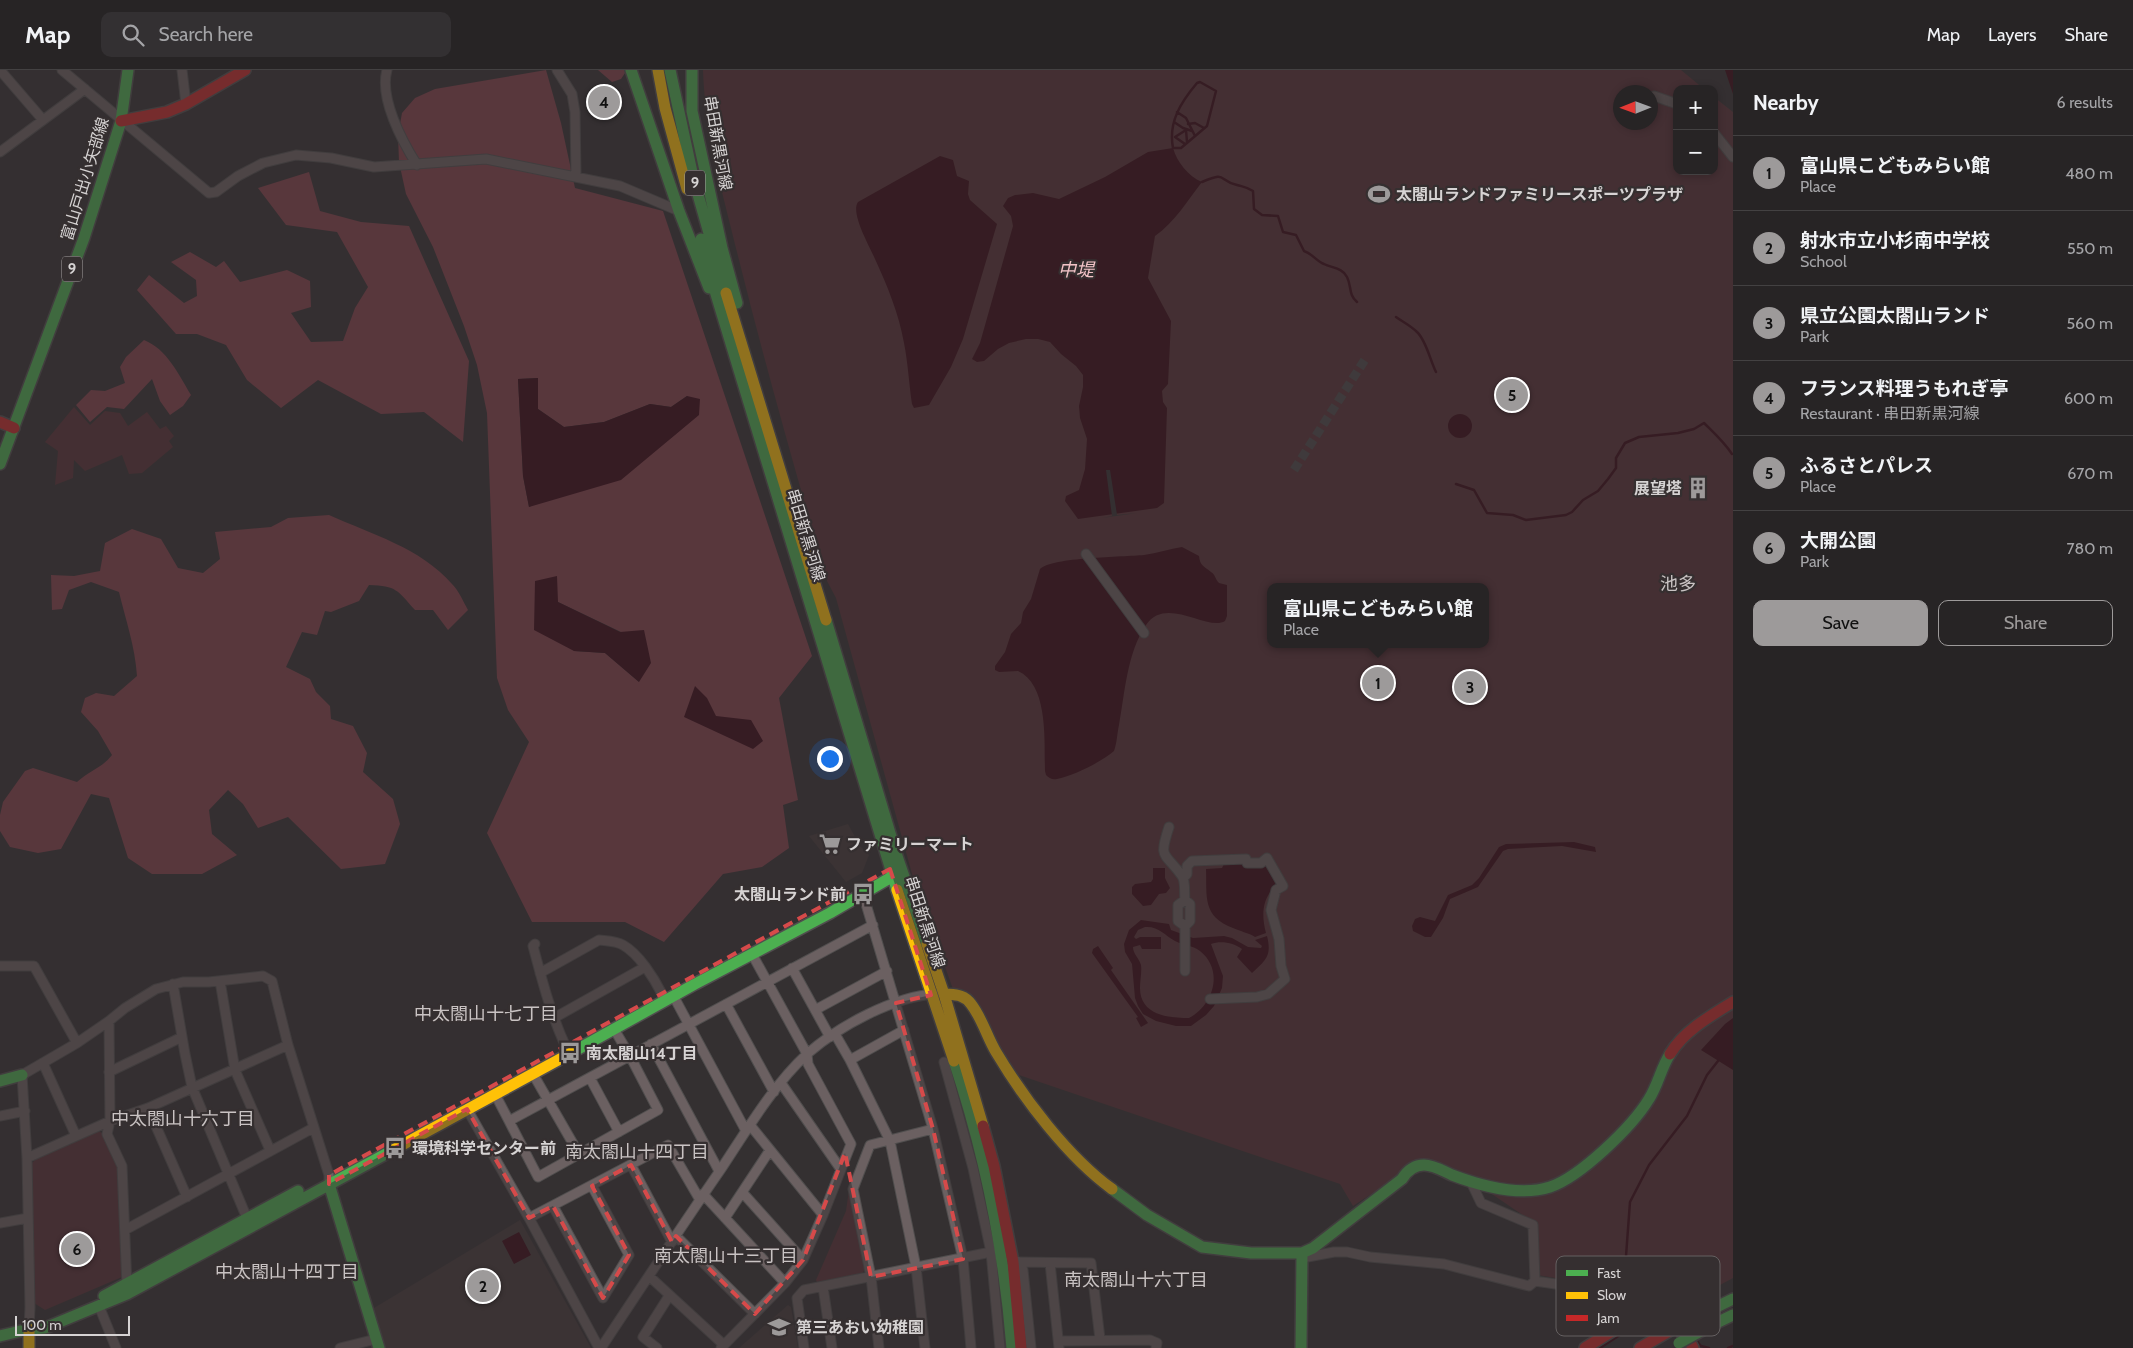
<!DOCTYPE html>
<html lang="en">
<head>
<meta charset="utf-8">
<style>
  body { margin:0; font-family:Cabin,"Noto Sans JP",sans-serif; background:#333032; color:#f1f3f6 }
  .controls { position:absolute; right:15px; top:15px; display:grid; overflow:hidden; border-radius:10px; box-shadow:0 2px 8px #0003 }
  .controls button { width:45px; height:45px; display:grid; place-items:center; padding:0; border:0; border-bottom:1px solid #434142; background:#272425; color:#f1f3f6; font:25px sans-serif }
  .compass { position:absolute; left:1613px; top:15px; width:45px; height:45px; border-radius:50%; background:#272425; box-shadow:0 2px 8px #0003; rotate:269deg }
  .scale { position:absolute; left:15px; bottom:12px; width:115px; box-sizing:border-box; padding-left:5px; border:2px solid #d6d3d3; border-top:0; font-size:14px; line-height:18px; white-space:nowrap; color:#d6d3d3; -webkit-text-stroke:4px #352f30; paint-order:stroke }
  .you { position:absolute; left:829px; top:688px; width:18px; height:18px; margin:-12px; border:4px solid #fff; border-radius:50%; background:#1a73e8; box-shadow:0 0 0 8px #1a73e833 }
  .badge { display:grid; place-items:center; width:32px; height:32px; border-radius:50%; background:#9d9a9a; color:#111; font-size:16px; font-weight:700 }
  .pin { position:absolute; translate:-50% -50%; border:2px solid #fff; box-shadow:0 1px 5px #0006 }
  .popup { position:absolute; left:1267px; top:513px; width:222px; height:65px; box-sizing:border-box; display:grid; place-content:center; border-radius:10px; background:#272425; filter:drop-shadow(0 1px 4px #0005); font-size:16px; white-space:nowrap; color:#a4a4a7 }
  .popup b { font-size:19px; color:#f1f3f6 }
  .popup::after { content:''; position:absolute; left:50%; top:100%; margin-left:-10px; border:10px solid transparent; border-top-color:#272425 }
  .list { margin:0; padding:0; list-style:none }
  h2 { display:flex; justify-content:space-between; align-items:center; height:65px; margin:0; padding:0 20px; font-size:21px }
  h2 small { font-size:16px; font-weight:400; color:#a4a4a7 }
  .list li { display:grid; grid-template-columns:32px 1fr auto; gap:15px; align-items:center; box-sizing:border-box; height:75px; padding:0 20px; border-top:1px solid #434142 }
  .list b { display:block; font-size:19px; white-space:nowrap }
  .list p { margin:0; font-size:16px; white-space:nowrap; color:#a4a4a7 }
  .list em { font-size:16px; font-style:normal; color:#a4a4a7 }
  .actions { display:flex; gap:10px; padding:15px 20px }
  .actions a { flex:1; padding:11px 0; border:1px solid #9d9a9a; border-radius:10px; text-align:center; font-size:18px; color:#9d9a9a }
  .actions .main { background:#9d9a9a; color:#111 }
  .icon { flex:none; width:28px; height:28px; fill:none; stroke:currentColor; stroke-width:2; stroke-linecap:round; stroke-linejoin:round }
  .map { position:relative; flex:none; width:1733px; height:1278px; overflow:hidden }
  header { display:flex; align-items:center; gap:30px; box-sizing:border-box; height:70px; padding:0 25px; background:#272425; border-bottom:1px solid #434142 }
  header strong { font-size:24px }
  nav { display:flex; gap:28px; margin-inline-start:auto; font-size:18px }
  .search { width:350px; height:45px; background:#333032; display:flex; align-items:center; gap:12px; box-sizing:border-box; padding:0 18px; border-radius:10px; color:#a4a4a7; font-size:19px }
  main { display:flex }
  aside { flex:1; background:#272425 }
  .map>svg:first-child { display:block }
</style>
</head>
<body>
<header>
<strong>Map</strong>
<div class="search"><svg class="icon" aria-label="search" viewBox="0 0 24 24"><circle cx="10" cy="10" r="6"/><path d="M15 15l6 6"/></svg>Search here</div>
<nav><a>Map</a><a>Layers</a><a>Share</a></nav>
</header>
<main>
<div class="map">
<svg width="1733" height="1278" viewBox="0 0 1733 1278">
  <rect width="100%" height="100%" fill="#343031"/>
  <path fill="#433839" d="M848,754L860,776L869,785L862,803L846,812L809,766Z
    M520,1150L591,1278H386L374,1238Z
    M788,1235L791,1237L798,1278H739Z"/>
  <path fill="#573035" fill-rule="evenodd" d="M703,0H1681L1704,19H1677V101H1714V27L1733,42V1208L1681,1236L1658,1225L1537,1205L1536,1154L1480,1116L1428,1090L1408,1100L1353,1136L1340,1114L1019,1005L999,979L975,931L963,919H953L914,811L836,528L827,511C796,403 765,295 738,186C723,124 705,64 703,0ZM1620,22H1650V52H1620ZM1270,517H1486V574H1270Z
    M74,337L90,355L105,341L120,343L128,356L147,342L160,359L166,356L174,366L169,371L173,377L142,403L129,404L122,385L85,401L74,390L73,408L55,415L58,381L45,372Z
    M99,1061L103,1064L119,1099L122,1207L45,1240L34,1233L31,1094L36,1089Z
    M849,1120L865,1200L862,1203L817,1212L816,1210L846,1141Z"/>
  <path fill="#83404b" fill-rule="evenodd" d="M546,0L561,53L575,118L663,141L812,586L779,628L798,730L783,735L789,778L762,797L723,804L664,872L625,852H532L487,763L529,672L508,640L497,608L487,343L477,295L464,256L433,177L406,124L399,92L398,65L402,43L415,28L435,19ZM538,308V339L564,357L604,352L650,334L671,337L687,326L699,344L671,368L529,437L523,406L518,309ZM535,511L558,532L621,562L639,612L605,583L574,581Z
    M598,0H627L621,9L612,12Z
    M309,102L320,141L361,152L409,156L469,291L463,372L424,342L381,344L318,310L281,338L247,310L226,275L197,264H176L137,220L149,205L184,233L197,226L196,210L171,192L190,182L216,197L224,191L240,212L287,200L310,211L311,237L291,243L311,272L343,271L355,238L368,217L337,162L286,155L258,118Z
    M144,270C167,279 179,305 191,325L183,336L170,345L160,331L152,309L124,339L107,337L90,352L76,335L91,320L105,321L125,313L120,297L126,287Z
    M329,445C371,464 421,478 452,514C459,521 463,531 468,540L448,560L433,540H415C397,520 397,516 369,515L359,531L331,542L325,541L317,565L302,562L286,597L310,609L316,622L330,636L331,649L353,656L367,683L363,702L393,729L400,754L385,794L341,799L288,747L258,758L243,734L228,720L209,740L212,764L237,785L202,804H152L128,788L109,728L91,724L61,779L38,783L10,777L0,761V745L3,732L25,701L33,698L77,712C89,701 102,698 112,685L98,661L81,642L85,628L96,623L114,626L137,606C135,576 126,551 119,522L91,512L69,520L62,539L52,540L51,505L74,506L100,501L105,473L132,459L161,469L178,498L203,503L220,489L215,462L271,457L288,448Z"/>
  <path fill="#380613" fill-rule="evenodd" d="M1725,0H1733V24Z
    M1173,78C1177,92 1188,106 1202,112C1187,131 1175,152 1155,166L1148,208L1171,251L1168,314L1162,321L1163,332L1167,338L1164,433L1157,438L1078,449L1065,431L1066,426L1079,420L1085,399L1087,369L1080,348L1079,336L1083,317V305L1076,296L1061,284L1050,272L1038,269H1026L1009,273L998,279L984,291L977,292L972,289L980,273L1013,156L1011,146L1003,136L1008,128L1015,125L1033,123L1059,129L1105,107L1148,82Z
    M940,86L953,90L957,106L969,111L968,124L970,130L997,154L963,269L951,297L929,335L914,338L912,334C909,314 908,293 904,273C899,244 887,215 875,189C870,177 850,143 858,132Z
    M538,308V339L564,357L604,352L650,334L671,337L687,326L700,329L699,345L621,410L529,437L523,406L518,309Z
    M1448 356a12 12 0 1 1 24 0a12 12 0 1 1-24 0Z
    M1182,477L1199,486C1200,496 1204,496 1211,502C1215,504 1215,509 1219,513L1227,515V546L1225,551C1208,562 1166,525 1146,555C1127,583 1125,622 1119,655C1117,664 1117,673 1114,681C1101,692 1073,706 1057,709C1052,710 1049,708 1046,705L1045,701C1044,672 1049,615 1018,601L999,602L995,600V596L1005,582L1011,564L1021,553L1023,542L1031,529L1040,499C1052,487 1123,487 1144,485C1157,483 1170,479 1182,477Z
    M557,506L558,532L620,562L644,560L651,593L639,612L605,583L574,581L534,560L535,511Z
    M695,616L707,628L716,646L751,650L763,671L753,679L684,647Z
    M1574,772L1595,777L1596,782L1562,776L1508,779L1503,781L1478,817L1450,829L1443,848L1431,867H1425L1413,861L1412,856L1415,849L1420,847L1435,851L1448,825L1472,815L1479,808L1499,777L1506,774Z
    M1224,794H1244L1245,798H1259L1267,795L1278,814C1262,827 1261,844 1266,863L1255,867C1249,863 1239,861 1233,858C1202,846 1207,827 1206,799L1222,798Z
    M1153,798H1165V808L1170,818L1166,823L1159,824L1151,835L1143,836L1132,824V817L1135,814L1151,812L1153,809Z
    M1141,850L1169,854L1171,860L1193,868L1224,866L1232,868L1248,877L1261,878L1262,876L1255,870L1267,866C1272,886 1266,890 1252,903L1237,887L1242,879C1234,873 1221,870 1211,874L1223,906L1222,918L1214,936L1206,945L1191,956H1176L1156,951L1143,944L1138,936L1135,928L1132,894L1125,882L1124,874L1129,860ZM1145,857C1159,856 1164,865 1175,871C1184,876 1192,875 1200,881C1224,900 1214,935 1189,948C1168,948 1140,945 1140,918C1140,911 1142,901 1141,895C1139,888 1133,884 1133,877L1140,875L1142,879H1161V867H1140L1136,869L1134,867L1138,860Z
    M1098,876L1113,898L1111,900L1148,953L1141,957L1136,948L1138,947L1092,883L1093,879Z
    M1733,948V1000L1701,980L1725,954Z
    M519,1162L531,1185L514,1194L502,1171Z"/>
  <path fill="#343031" d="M1106,400H1110L1117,445L1137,443L1102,448L1112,446Z"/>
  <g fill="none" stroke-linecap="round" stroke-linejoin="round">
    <path stroke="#380613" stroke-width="2.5" d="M1200,12L1216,21L1207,56L1181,78H1173C1168,52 1181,32 1197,13Z
      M1177,42L1186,48L1195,66
      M1174,52L1183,58L1192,61
      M1188,54L1195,53L1204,58
      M1185,74L1175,67L1186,60L1187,72
      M1202,112C1228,101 1217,110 1237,115C1244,117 1247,117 1253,121L1254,139L1262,145L1278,146L1283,162L1296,165L1304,181C1313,184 1316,191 1324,194C1332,198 1343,198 1347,207C1352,217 1348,224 1357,232
      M1396,247C1403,252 1411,256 1417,262C1426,270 1430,290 1436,302
      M1456,414L1474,420L1487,443L1513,445L1526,450L1566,445L1572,442L1583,430L1598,421L1608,409L1616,398V388L1625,373L1639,367L1678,363L1694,359L1704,353C1714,363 1724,372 1732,384
      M1632,1221L1618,1215L1626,1186L1630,1132L1649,1095L1687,1046L1707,1005L1718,991
      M1696,1270L1701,1276L1709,1278
      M1600,1278L1664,1236
      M1728,1278L1733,1276"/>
    <path stroke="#4c4849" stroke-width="9" stroke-dasharray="9 4.5" stroke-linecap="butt" d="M1294,400L1366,288"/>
    <g stroke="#504e4e" stroke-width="11">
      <path id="street" d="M0,0L43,50
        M62,0L209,123L216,122L238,106L263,93L296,85L331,88L374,97L486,89L620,116L679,141
        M182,0L186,34
        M387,0C379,28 402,71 417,95
        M557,0L572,24L575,42L576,106
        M1654,26L1677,34
        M1714,63L1733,87
        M0,82L85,19
        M1086,484L1144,563
        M1169,757C1158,790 1165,782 1182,806C1186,812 1184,824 1185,830L1190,834V851L1185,856V901
        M1183,808L1187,804V796L1192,791L1246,789L1247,793H1261L1267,788L1283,816L1276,820L1271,840L1279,869L1281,896L1285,909L1268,924L1257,927L1210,929
        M863,824L933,1059
        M1185,856L1178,851V835L1185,830
        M535,874L533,876C542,910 551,945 566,977
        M0,896H34L77,973
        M792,898L830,967
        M540,903L599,870C607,871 616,871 623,875C639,884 654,908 662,924
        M220,911L235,1000L270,1080
        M173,914L185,984L192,1017L249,1153
        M674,927L746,1061
        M726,934L774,1022
        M815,940L887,901
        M554,948L645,897
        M109,951L110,1051L107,1064L122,1096L127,1217
        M904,960L850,990L890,1071L916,1197L925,1278
        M835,964L850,990
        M651,974L719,1101
        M944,992L973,1098L991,1182L1000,1278
        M43,993L76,1066
        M109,1002L182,967
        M533,1004L579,1084
        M590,1008L619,1062
        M781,1013L840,1098
        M495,1024L509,1051L873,855
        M148,1038L187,1127
        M467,1039L529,1148L599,1278
        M0,1046L25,1041
        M509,1051L538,1107L658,1040L630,986L614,959
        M750,1055L823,1145
        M27,1088L110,1051L148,1038L288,975
        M631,1095L672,1172
        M1471,1112L1481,1133L1533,1155L1535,1211
        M742,1122L803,1190
        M703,1124L785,1213
        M553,1136L603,1228L629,1185L592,1116
        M529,1148L668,1075L700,1130
        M725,1148L770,1080
        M0,1153L28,1148
        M125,1160L313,1058
        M676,1166L755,1244
        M1302,1188L1334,1182H1347L1370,1187L1444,1194L1529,1216L1535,1211L1618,1223L1650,1226L1660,1231
        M1013,1192L1091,1193L1100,1269
        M1018,1192L1023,1200L1031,1278
        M1050,1193L1059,1278
        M649,1206L724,1275
        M823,1217L832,1278
        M99,1236L116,1278
        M29,1259L30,1237L27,1088L22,1005L77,973L109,951L125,938L156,919L183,912H209L263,906L272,911L288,975L329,1105V1114
        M1059,1271L1150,1270L1157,1273L1156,1278
        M340,1278L376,1269
        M601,1278C640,1219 679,1160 719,1102C745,1063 773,1015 807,984C839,956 894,926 936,924
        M657,1278L643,1267L669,1226
        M721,1278L785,1213L803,1190L823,1145L851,1074L808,994L807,984L752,884
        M804,1278L797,1228L804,1220L991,1182
        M879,1278L871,1207L853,1119L870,1075L933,1059L963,1189L971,1278"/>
    </g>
    <g stroke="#504e4e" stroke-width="14">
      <path id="fast" d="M631,0L679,141L709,218
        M670,0L693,107L726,223
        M692,0V41L722,178L737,233
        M701,169L715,221
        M715,221L897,820
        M0,394L84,168L121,51L128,0
        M826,550L896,783L927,874
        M571,983L695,914L830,843L900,802
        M954,991C985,1084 1004,1180 1012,1278
        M0,1011L22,1005
        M329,1114L379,1278
        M1112,1119L1147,1145L1202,1177L1251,1183H1302L1313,1178L1402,1109C1407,1101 1414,1095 1424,1095C1434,1095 1443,1101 1452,1105C1481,1116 1519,1127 1550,1117C1580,1107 1632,1057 1649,1029C1658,1015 1661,998 1670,984
        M104,1226L298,1121
        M1702,1244L1733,1229
        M1710,1256L1733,1245
        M0,1266L29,1259L45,1258L127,1224L393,1080
        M1301,1278L1302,1183"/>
    </g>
    <g stroke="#504e4e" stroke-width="14">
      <path id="slow" d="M658,0L665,38L687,119
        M726,223L826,550
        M897,820L954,991
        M927,874L944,924L983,1056
        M944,924C955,925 964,924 971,934C982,948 987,967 996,982C1024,1029 1068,1087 1112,1119
        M393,1080L571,983
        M29,1259V1278"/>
    </g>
    <g stroke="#504e4e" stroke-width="14">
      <path id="jam" d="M121,51L167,42L186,34L245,0
        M0,352L14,358
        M1670,984C1684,961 1710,946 1733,932
        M983,1056L994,1096L1013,1192L1021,1278
        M1585,1278L1660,1231L1670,1234L1693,1278
        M1640,1278L1671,1260"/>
    </g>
    <use href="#street" stroke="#6b6061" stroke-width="9"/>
    <use href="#fast" stroke="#4caf50" stroke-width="11"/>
    <use href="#slow" stroke="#ffc107" stroke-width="11"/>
    <use href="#jam" stroke="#c62828" stroke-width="11"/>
    <g stroke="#504e4e" stroke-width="14" stroke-linecap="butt">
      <path id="fast-bridge" d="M1671,1260L1702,1244
        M1679,1273L1710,1256"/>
    </g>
    <use href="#fast-bridge" stroke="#4caf50" stroke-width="11"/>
  </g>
  <path d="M0 0H1733V1278H0ZM890,799L931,925L896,933L933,1059L963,1189L871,1207L845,1083L803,1190L755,1244L676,1166L672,1172L631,1095L592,1116L629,1185L603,1228L553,1136L529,1148L467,1039L329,1114V1105Z" fill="#343031" fill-opacity=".55" fill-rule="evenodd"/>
  <path fill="none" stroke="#d64a4a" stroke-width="4" stroke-dasharray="10 6" stroke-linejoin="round" d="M890,799L931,925L896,933L933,1059L963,1189L871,1207L845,1083L803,1190L755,1244L676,1166L672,1172L631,1095L592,1116L629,1185L603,1228L553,1136L529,1148L467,1039L329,1114V1105Z"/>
  <defs>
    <g id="stadium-bare" transform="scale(1.725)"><path d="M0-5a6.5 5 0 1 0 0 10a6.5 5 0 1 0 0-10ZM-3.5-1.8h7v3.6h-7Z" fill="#9d9a9a" stroke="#352f30" stroke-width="2.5" paint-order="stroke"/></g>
    <g id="building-bare" transform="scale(1.725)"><path d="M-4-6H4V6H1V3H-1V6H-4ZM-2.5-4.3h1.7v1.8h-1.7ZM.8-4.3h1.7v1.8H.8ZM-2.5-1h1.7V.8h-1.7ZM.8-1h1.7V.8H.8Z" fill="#9d9a9a" stroke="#352f30" stroke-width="2.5" paint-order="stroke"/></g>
    <g id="supermarket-bare" transform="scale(1.725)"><path d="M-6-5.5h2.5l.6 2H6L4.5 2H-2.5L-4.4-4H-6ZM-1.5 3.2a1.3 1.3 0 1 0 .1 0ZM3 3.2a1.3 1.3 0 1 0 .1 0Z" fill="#9d9a9a" stroke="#352f30" stroke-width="2.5" paint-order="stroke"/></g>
    <g id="bus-bare" transform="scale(1.725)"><path d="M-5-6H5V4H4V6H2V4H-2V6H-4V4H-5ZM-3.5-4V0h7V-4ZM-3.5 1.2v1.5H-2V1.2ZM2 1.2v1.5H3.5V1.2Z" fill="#9d9a9a" stroke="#352f30" stroke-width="2.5" paint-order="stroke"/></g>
    <g id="school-bare" transform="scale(1.725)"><path d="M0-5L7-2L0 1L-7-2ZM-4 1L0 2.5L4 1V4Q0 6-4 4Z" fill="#9d9a9a" stroke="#352f30" stroke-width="2.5" paint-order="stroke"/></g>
  </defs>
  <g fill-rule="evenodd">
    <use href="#stadium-bare" x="1379" y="124"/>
    <use href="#building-bare" x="1698" y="418"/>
    <use href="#supermarket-bare" x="830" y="774"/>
    <use href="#bus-bare" x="863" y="824"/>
    <use href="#bus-bare" x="570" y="983"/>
    <use href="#bus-bare" x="395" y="1078"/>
    <use href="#school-bare" x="779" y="1257"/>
  </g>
  <g text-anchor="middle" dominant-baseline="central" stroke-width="4.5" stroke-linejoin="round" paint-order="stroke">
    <g fill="#352f30" stroke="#a6a2a2" stroke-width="1">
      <rect x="685" y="100.5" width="20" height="25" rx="4"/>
      <rect x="62" y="186.5" width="20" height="25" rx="4"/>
    </g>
    <g font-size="15" font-weight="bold" fill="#d6d3d3">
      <text x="695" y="113">9</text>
      <text x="72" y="199">9</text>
    </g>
    <g font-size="16" fill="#d6d3d3" stroke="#352f30">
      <text transform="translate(718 73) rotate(80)">串田新黒河線</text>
      <text transform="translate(85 109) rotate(-73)">富山戸出小矢部線</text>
      <text transform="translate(806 465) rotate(73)">串田新黒河線</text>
      <text transform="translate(925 852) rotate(72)">串田新黒河線</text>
    </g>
    <g font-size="16" font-weight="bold" fill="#d6d3d3" stroke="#352f30" text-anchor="start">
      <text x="1396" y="124">太閤山ランドファミリースポーツプラザ</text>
      <text x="1682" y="418" text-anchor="end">展望塔</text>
      <text x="846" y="774">ファミリーマート</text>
      <text x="846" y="824" text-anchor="end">太閤山ランド前</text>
      <text x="586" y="983">南太閤山14丁目</text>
      <text x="412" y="1078">環境科学センター前</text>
      <text x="796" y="1257">第三あおい幼稚園</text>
    </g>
    <g font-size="18" font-style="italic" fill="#f2c3c7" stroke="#352f30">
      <text x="1076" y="200">中堤</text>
    </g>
    <g font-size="18" fill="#c9c3c3" stroke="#352f30">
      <text x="1678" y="514">池多</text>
      <text x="486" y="944">中太閤山十七丁目</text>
      <text x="183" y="1049">中太閤山十六丁目</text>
      <text x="637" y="1082">南太閤山十四丁目</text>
      <text x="726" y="1186">南太閤山十三丁目</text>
      <text x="287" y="1202">中太閤山十四丁目</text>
      <text x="1136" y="1210">南太閤山十六丁目</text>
    </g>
  </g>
  <rect x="1556" y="1186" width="164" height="80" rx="8" fill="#352f30" stroke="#656061" stroke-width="1"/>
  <rect x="1566" y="1200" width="22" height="6" fill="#4caf50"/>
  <rect x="1566" y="1222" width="22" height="7" fill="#ffc107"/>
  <rect x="1566" y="1245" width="22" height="6" fill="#c62828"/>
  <g font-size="14" fill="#d6d3d3">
    <text x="1597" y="1208">Fast</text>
    <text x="1597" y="1230">Slow</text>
    <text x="1597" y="1253">Jam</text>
  </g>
</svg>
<div class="controls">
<button>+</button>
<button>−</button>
</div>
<svg class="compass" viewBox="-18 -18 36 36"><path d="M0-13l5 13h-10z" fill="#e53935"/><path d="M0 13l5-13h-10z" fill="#a4a4a7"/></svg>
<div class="scale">100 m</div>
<div class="you"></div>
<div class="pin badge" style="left:1378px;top:613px">1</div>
<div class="popup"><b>富山県こどもみらい館</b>Place</div>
<div class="pin badge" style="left:483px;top:1216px">2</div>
<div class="pin badge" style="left:1470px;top:617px">3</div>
<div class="pin badge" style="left:604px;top:32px">4</div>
<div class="pin badge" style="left:1512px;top:325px">5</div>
<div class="pin badge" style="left:77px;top:1179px">6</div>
</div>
<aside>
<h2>Nearby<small>6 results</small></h2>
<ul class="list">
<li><span class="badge">1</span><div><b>富山県こどもみらい館</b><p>Place</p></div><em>480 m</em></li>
<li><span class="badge">2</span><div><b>射水市立小杉南中学校</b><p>School</p></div><em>550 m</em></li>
<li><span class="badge">3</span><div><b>県立公園太閤山ランド</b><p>Park</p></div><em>560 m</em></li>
<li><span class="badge">4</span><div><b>フランス料理うもれぎ亭</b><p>Restaurant · 串田新黒河線</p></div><em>600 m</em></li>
<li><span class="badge">5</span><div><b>ふるさとパレス</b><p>Place</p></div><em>670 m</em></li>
<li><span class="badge">6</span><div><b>大開公園</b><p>Park</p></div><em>780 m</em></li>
</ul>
<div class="actions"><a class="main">Save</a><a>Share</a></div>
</aside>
</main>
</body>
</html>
